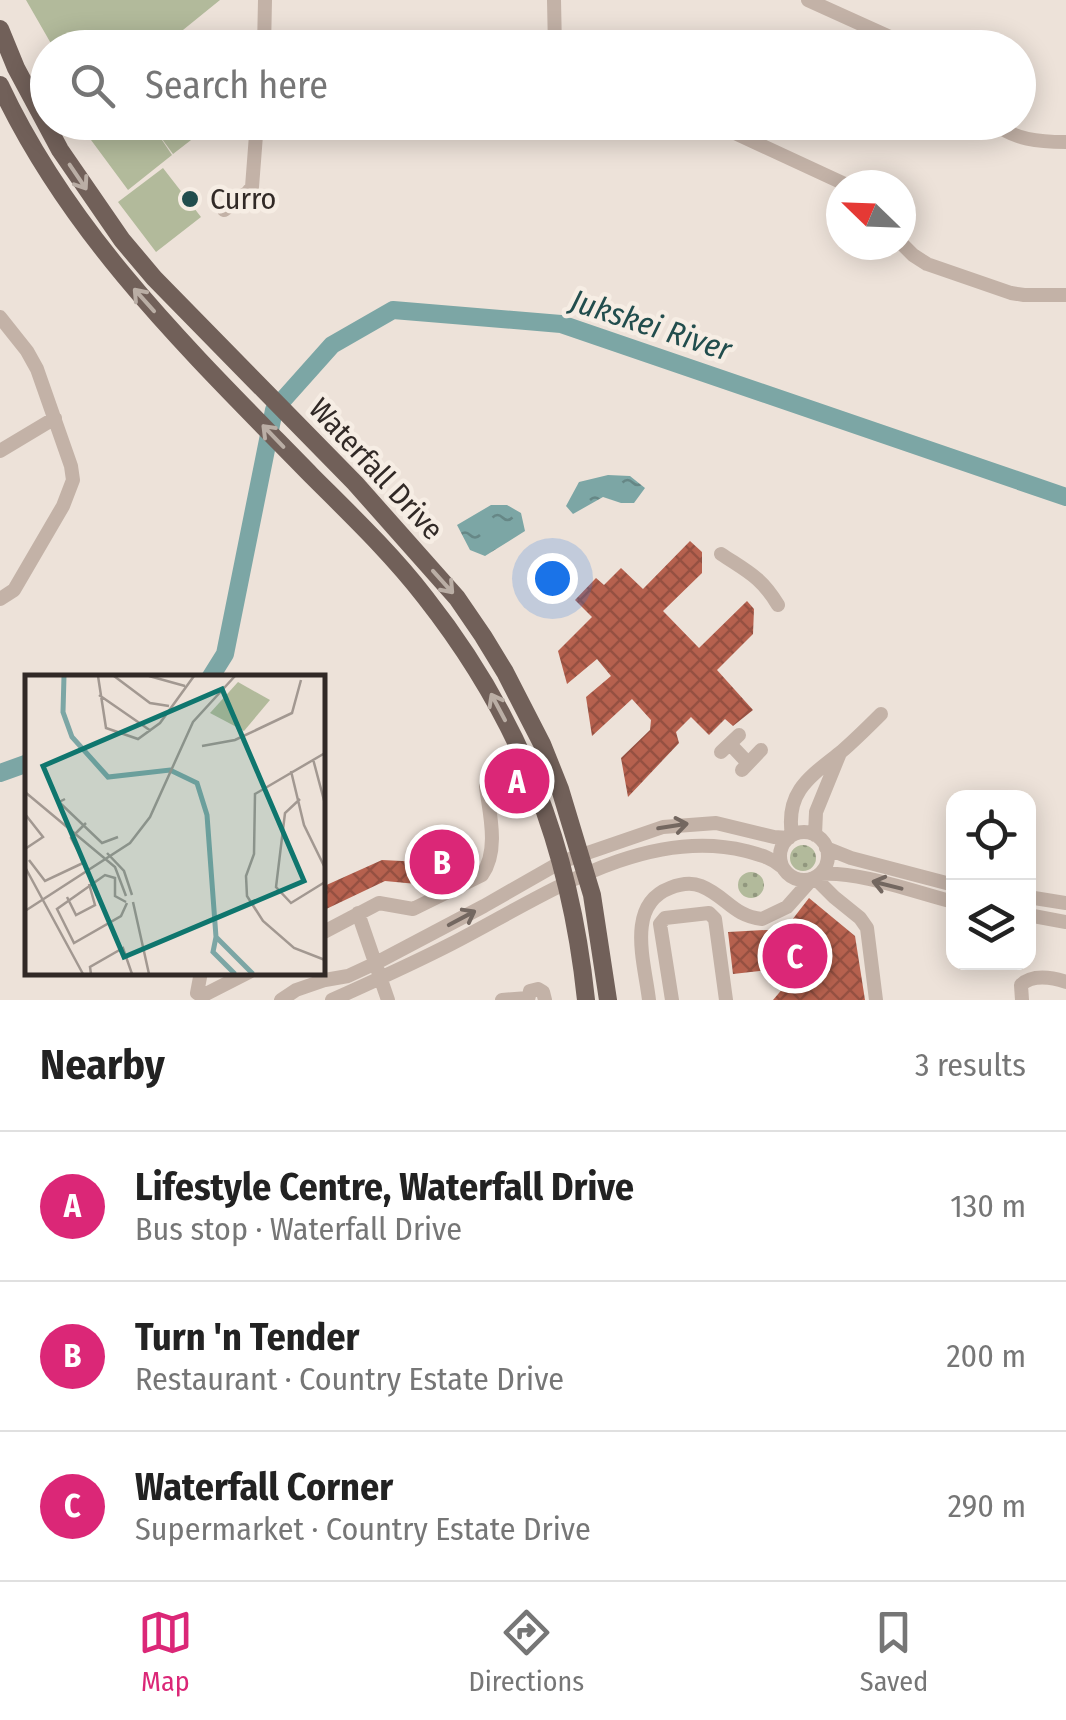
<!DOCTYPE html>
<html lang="en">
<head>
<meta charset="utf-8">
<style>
  body { margin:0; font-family:"Fira Sans Condensed",sans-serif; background:#f6f6f6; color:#222 }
  .controls { position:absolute; right:30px; bottom:30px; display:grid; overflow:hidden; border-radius:20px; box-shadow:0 5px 25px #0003 }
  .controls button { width:90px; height:90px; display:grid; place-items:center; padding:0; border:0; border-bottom:2px solid #e0e0e0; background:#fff; color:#222; font:50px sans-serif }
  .compass { position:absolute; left:826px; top:170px; width:90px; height:90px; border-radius:50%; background:#fff; box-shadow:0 5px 25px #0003; rotate:293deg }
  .you { position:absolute; left:552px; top:578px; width:35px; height:35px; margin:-25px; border:8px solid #fff; border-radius:50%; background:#1a73e8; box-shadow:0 0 0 15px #1a73e833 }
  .badge { display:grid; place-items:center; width:65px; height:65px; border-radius:50%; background:#db2777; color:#fff; font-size:32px; font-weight:700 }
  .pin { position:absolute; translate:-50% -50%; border:5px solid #fff; box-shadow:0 2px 10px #0006 }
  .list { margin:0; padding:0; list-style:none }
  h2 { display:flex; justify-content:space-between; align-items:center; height:130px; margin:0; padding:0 40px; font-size:42px }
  h2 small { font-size:32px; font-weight:400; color:#767676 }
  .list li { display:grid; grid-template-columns:65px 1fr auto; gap:30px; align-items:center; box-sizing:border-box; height:150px; padding:0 40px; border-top:2px solid #e0e0e0 }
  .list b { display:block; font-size:38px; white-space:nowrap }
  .list p { margin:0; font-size:32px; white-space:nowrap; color:#767676 }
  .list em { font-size:32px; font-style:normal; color:#767676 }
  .icon { flex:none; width:55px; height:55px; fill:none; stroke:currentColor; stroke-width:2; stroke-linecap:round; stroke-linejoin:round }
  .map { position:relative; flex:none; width:1066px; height:1000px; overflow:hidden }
  .search { position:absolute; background:#fff; box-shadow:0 5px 25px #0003; left:30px; right:30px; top:30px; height:110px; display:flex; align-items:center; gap:25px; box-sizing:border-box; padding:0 35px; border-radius:55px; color:#767676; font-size:38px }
  .sheet { height:580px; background:#fff }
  nav { display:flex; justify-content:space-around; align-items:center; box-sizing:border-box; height:140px; border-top:2px solid #e0e0e0; background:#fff; font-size:28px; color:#767676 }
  nav a { display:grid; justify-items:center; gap:5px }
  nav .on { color:#db2777 }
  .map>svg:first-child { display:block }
</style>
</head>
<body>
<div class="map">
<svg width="1066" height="1000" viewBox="0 0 1066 1000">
  <defs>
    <pattern id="garden-dots" width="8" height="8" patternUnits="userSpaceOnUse" patternTransform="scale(2.5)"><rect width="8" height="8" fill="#b2ba9b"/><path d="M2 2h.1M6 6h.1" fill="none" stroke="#91977e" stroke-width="1.8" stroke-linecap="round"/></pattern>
    <pattern id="water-ripples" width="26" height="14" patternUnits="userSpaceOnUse" patternTransform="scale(2.5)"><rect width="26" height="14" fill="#7ca6a5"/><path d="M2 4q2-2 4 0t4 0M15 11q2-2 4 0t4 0" fill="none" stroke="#668786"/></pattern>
    <pattern id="building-cross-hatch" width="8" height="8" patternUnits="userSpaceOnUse" patternTransform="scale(2.5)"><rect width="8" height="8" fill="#b6614e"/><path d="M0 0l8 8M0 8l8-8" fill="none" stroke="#955041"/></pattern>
  </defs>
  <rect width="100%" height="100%" fill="#ede2d9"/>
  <path fill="#b2ba9b" d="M26,0H220L162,47H53Z
    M149,123H213L173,154L154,128L172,155L128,190L91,140L113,123Z
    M163,168L201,217L156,252L118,202Z"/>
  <path fill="url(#garden-dots)" d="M790 858a13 13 0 1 1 26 0a13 13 0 1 1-26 0Z
    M738 885a13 13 0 1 1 26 0a13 13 0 1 1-26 0Z"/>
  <path fill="url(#water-ripples)" d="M608,475L630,476L645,488L634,503H621L603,497L573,514L566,506L579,482Z
    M491,505H507L521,513L525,531L485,556L470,550L457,525Z"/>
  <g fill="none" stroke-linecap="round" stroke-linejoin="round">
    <path stroke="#7ca6a5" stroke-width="18" d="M210,678L225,654L274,410L332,345L393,310L561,324L1066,497
      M0,773L28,763"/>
  </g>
  <path fill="url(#building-cross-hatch)" d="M690,541L702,552V573L663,611L699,648L747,601L754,609L753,634L717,670L753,710L733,726L725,719L709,735L691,717L676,732L679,743L628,797L621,758L650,730L651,720L632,699L592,736L586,697L611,676L597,659L567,684L558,651L592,617L575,600L596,578L604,585L621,568L643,589Z
    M452,843L464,862L427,885L385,881L322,911V887L382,860L422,862Z
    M809,898L855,936L865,1000H773L790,980L777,969L733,974L728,932L785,929Z"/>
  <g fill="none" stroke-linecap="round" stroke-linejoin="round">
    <path stroke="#c3b2a7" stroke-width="14" d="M554,0L555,48
      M808,0L914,48
      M264,48L265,0
      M711,122L847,185
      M993,122C1014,140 1039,142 1066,142
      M224,210L247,193L252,187L257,122
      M901,243L913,255L927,264L1011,293L1024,295H1066
      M0,317L27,351L37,369L71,466L73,480L63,506L14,590L0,599
      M0,451L55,418
      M721,554C748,572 761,577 778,605
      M730,744L748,763
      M721,752L739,735
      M742,770L761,750
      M780 856a24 24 0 1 1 48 0a24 24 0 1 1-48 0Z
      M792,835C785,791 811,776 841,752C855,740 868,727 881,714
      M815,835L816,812L840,753
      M826,848L851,858L954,885
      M820,874C860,871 914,892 954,902
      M815,878L834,897L860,918L867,928L876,1000
      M1028,897L1066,903
      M358,913L388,1000
      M1028,915L1066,922
      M322,933L379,903L413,909L482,875C499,851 490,815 486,787
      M201,972L197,993L202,996L249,972
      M281,1000L296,990L325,980L348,976L376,963L484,906L561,862L663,827L716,823L774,837L789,838
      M332,1000C372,982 412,964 451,944C539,899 643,825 746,851C760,855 770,857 781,866
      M502,1000L528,998
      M528,1000L530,991L538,989L543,992L545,1000
      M649,1000C645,964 625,905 670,888C680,884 691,882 701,886C726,896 733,916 762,919L787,907L811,880
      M672,1000L660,924L665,918L709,913L715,919L726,1000
      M1022,1000L1021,985C1032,974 1052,977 1066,982"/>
    <path stroke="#716059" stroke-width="18" d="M0,29L16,68L60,150L122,240L154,278L355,483L457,598L483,636L505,672L542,744L560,789L592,895L608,1000
      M0,85C72,239 194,355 311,475C350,514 391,553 425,597C521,719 570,846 586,1000"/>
  </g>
  <defs><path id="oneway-shaft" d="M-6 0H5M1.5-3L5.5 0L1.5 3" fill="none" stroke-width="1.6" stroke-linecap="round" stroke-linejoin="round" transform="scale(2.5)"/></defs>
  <g stroke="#baaea5">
    <use href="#oneway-shaft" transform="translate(78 177) rotate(56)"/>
    <use href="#oneway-shaft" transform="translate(144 300) rotate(-132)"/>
    <use href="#oneway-shaft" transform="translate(273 436) rotate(-134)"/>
    <use href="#oneway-shaft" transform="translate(443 582) rotate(48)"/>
    <use href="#oneway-shaft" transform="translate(498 707) rotate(-118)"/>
  </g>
  <g stroke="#736760">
    <use href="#oneway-shaft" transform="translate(673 826) rotate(-9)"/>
    <use href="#oneway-shaft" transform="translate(887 885) rotate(-166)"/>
    <use href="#oneway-shaft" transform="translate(462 918) rotate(-28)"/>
  </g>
  <circle fill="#214d4d" stroke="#f6ede4" stroke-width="4" cx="190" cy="199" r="10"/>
  <g text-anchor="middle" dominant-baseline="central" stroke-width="9" stroke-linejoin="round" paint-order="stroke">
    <g font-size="30" fill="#312926" stroke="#f6ede4" text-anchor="start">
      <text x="210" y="199">Curro</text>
    </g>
    <g font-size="30" fill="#312926" stroke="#f6ede4">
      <text transform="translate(376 469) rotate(47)">Waterfall Drive</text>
    </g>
    <g font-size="32" font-style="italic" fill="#214d4d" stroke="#f6ede4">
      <text transform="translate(651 325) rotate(18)">Jukskei River</text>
    </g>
  </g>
  <g transform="translate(25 675)">
    <rect width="300" height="300" fill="#ede2d9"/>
    <path d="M213,7L245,25L219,56L185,38Z" fill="#b2ba9b"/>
    <path fill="none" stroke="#7ca6a5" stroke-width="5" d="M39,1L38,37L47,62L83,102L145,95L172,108L182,140L191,262L228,299M191,262L188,277L210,299"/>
    <path fill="none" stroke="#a29891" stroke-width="2.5" d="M73,1L81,53L113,64L135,48L169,1M89,1L125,28L144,31M124,1L160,11M74,20L126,56M177,71L210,65L267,38L276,5M300,78L230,119L229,179L221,201L222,221L238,246L269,273L300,285M288,84L300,129M266,96L279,150L300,193M0,117L90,192L101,221M40,124L34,127L77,168L93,162M275,124L260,138L251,212L266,228L300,207M0,139L18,162L0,174M82,178L99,196L107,220M4,185L20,206L58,188M58,185L46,163L61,148M0,192L58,299M42,222L51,240L70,230L64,209M101,227L90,221V203L80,200L32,234L49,268L96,241L102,228M108,227L124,299M0,236L105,168L125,142L168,47L210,1M66,299L65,292L98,273L107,299"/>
    <path fill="#0f766e" fill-opacity="0.15" stroke="#0f766e" stroke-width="5" d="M197,14L279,206L99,282L18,91Z"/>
    <rect width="300" height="300" fill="none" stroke="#312926" stroke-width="5"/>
  </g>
</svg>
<div class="controls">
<button><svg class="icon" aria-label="locate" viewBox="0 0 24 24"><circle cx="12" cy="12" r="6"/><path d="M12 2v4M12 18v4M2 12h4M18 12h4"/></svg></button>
<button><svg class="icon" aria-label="layers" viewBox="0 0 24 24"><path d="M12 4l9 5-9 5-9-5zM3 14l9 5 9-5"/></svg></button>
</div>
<svg class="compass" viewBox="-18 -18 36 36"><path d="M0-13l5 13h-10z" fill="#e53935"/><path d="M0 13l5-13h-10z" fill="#767676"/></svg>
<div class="you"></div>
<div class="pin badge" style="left:517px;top:781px">A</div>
<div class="pin badge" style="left:442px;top:862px">B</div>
<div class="pin badge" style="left:795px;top:956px">C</div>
<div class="search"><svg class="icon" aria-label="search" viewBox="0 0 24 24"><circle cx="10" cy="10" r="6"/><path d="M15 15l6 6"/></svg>Search here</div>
</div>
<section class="sheet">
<h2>Nearby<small>3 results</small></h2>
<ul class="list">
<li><span class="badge">A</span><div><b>Lifestyle Centre, Waterfall Drive</b><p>Bus stop · Waterfall Drive</p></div><em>130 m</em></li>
<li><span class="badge">B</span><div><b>Turn 'n Tender</b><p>Restaurant · Country Estate Drive</p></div><em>200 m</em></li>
<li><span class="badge">C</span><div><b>Waterfall Corner</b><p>Supermarket · Country Estate Drive</p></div><em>290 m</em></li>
</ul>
</section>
<nav>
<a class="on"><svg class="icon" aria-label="map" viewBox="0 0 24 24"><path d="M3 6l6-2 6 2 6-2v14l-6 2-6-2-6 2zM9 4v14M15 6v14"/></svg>Map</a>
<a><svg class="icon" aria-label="directions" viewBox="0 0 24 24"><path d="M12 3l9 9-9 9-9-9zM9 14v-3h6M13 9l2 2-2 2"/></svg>Directions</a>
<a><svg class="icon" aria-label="saved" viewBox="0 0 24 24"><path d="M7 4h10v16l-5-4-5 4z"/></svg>Saved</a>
</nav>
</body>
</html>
